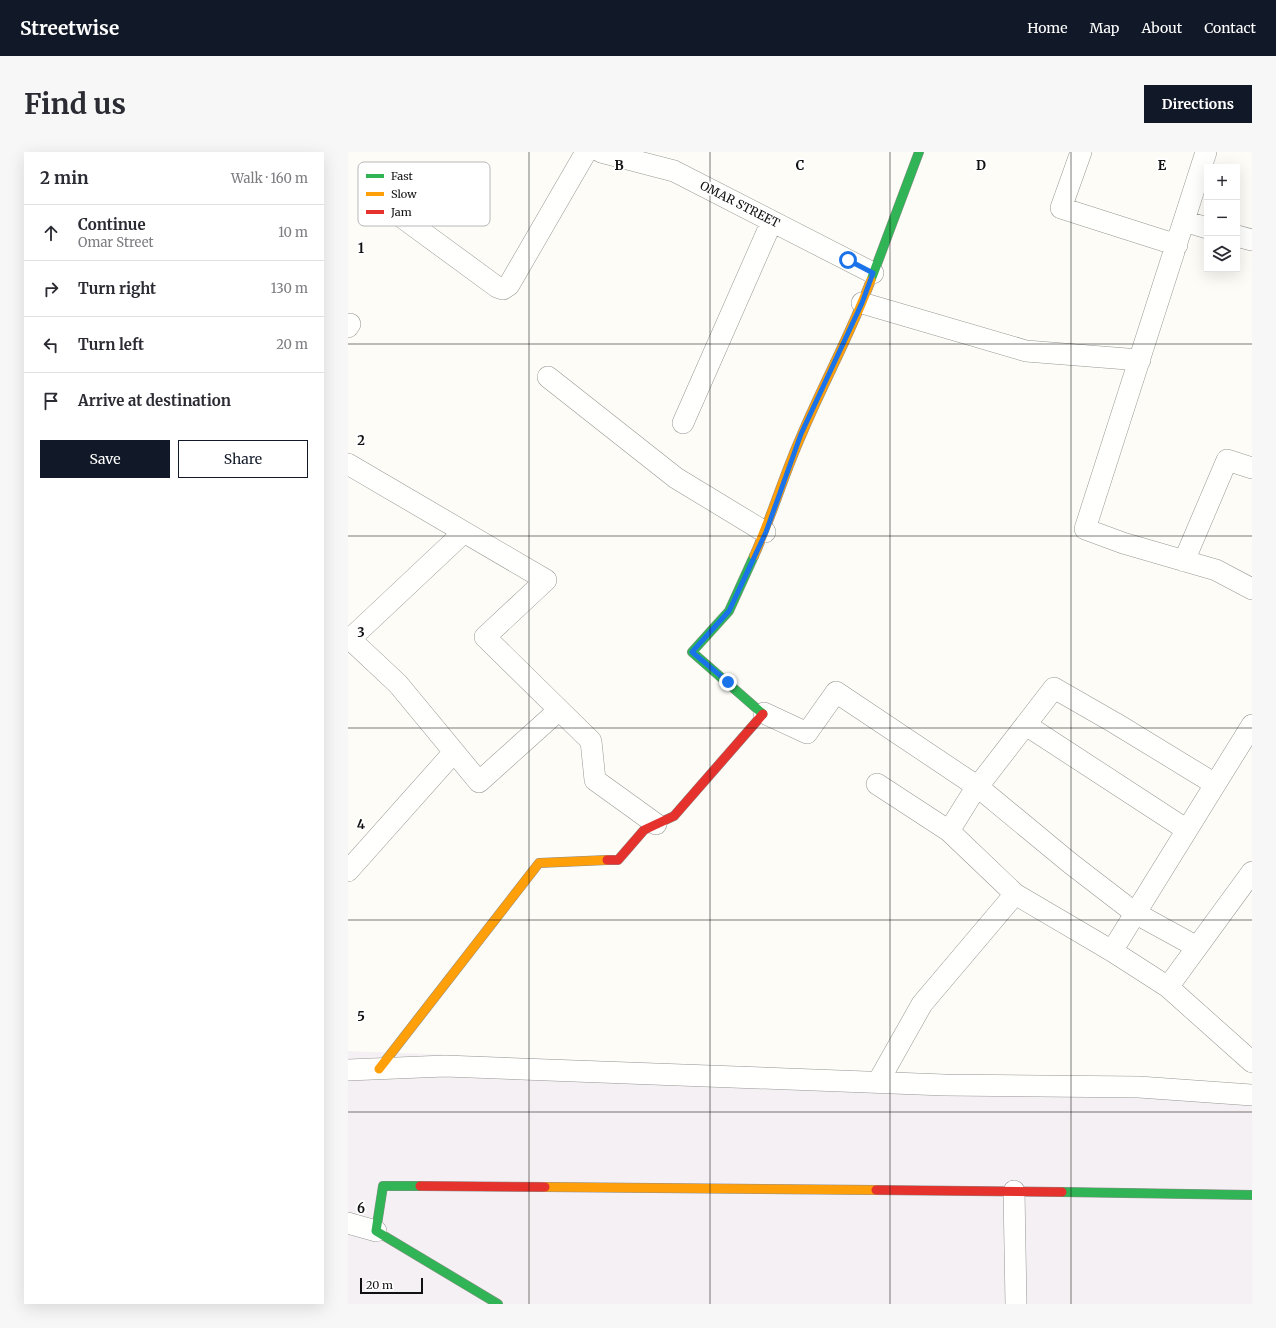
<!DOCTYPE html>
<html lang="en">
<head>
<meta charset="utf-8">
<style>
  body { margin:0; font-family:Merriweather,serif; background:#f7f7f7; color:#2b2b33 }
  .controls { position:absolute; right:12px; top:12px; display:grid; overflow:hidden; border-radius:0px; box-shadow:0 4px 16px #0002 }
  .controls button { width:36px; height:36px; display:grid; place-items:center; padding:0; border:0; border-bottom:1px solid #e1e1e2; background:#fff; color:#2b2b33; font:20px sans-serif }
  .scale { position:absolute; left:12px; bottom:10px; width:63px; box-sizing:border-box; padding-left:4px; border:2px solid #111; border-top:0; font-size:11px; line-height:14px; white-space:nowrap; color:#111; -webkit-text-stroke:3px #fff; paint-order:stroke }
  .stop { position:absolute; width:12px; height:12px; margin:-9px; border:3px solid #1a73e8; border-radius:50%; background:#fff }
  .stop.end { background:#1a73e8; border-color:#fff; box-shadow:0 1px 4px #0008 }
  .list { margin:0; padding:0; list-style:none }
  h2 { display:flex; justify-content:space-between; align-items:center; height:52px; margin:0; padding:0 16px; font-size:17px }
  h2 small { font-size:13px; font-weight:400; color:#7c7c81 }
  .list li { display:grid; grid-template-columns:26px 1fr auto; gap:12px; align-items:center; box-sizing:border-box; height:56px; padding:0 16px; border-top:1px solid #e1e1e2 }
  .list b { display:block; font-size:15px; white-space:nowrap }
  .list p { margin:0; font-size:13px; white-space:nowrap; color:#7c7c81 }
  .list em { font-size:13px; font-style:normal; color:#7c7c81 }
  .actions { display:flex; gap:8px; padding:12px 16px }
  .actions a { flex:1; padding:9px 0; border:1px solid #111827; border-radius:0px; text-align:center; font-size:14px; color:#111827 }
  .actions .main { background:#111827; color:#fff }
  .icon { flex:none; width:22px; height:22px; fill:none; stroke:currentColor; stroke-width:2; stroke-linecap:round; stroke-linejoin:round }
  .map { position:relative; flex:none; width:904px; height:1152px; overflow:hidden; border-radius:0px }
  header { display:flex; align-items:center; gap:24px; box-sizing:border-box; height:56px; padding:0 20px; background:#111827; color:#fff }
  header strong { font-size:19px }
  nav { display:flex; gap:22px; margin-inline-start:auto; font-size:14px }
  .intro { display:flex; align-items:center; justify-content:space-between; box-sizing:border-box; height:96px; padding:0 24px }
  h1 { margin:0; font-size:28px }
  .button { padding:10px 18px; border-radius:0px; background:#111827; color:#fff; font-size:14px; font-weight:700 }
  main { display:flex; gap:24px; padding:0 24px }
  aside { flex:1; background:#fff; border-radius:0px; box-shadow:0 4px 16px #0002 }
  .map>svg:first-child { display:block }
</style>
</head>
<body>
<header>
<strong>Streetwise</strong>
<nav><a>Home</a><a>Map</a><a>About</a><a>Contact</a></nav>
</header>
<div class="intro"><h1>Find us</h1><a class="button">Directions</a></div>
<main>
<aside>
<h2>2 min<small>Walk · 160 m</small></h2>
<ul class="list">
<li><svg class="icon" aria-label="ahead" viewBox="0 0 24 24"><path d="M12 20V5M6 11l6-6 6 6"/></svg><div><b>Continue</b><p>Omar Street</p></div><em>10 m</em></li>
<li><svg class="icon" aria-label="right" viewBox="0 0 24 24"><path d="M7 20v-9h11M14 6l5 5-5 5"/></svg><div><b>Turn right</b></div><em>130 m</em></li>
<li><svg class="icon" aria-label="left" viewBox="0 0 24 24"><path d="M17 20v-9H6M10 6l-5 5 5 5"/></svg><div><b>Turn left</b></div><em>20 m</em></li>
<li><svg class="icon" aria-label="arrive" viewBox="0 0 24 24"><path d="M6 21V4h12l-3 4 3 4H6"/></svg><div><b>Arrive at destination</b></div></li>
</ul>
<div class="actions"><a class="main">Save</a><a>Share</a></div>
</aside>
<div class="map">
<svg width="904" height="1152" viewBox="0 0 904 1152">
  <rect width="100%" height="100%" fill="#fdfcf7"/>
  <path fill="#f5f0f3" d="M0,899L904,934V1152H0Z"/>
  <g fill="none" stroke-linecap="round" stroke-linejoin="round">
    <g stroke="#979795" stroke-width="22">
      <path id="street" d="M253,0L326,19L525,121
        M733,0L713,56L829,93
        M858,0L737,377L775,391L868,418L904,437
        M44,58L149,135L155,137L161,133L238,0
        M836,69L859,76
        M889,84L904,88
        M514,151L678,199L792,208
        M0,175L2,172
        M200,225L328,326L417,380
        M335,271L424,69
        M0,312L198,428L137,485L243,589L247,628L308,672
        M836,409L879,308L904,316
        M2,487L50,532L131,630L211,558
        M0,489L116,380
        M416,561L459,581L488,540L630,635L722,711L787,761L849,795
        M678,573L839,678
        M529,632L601,679L667,742L574,852L530,930
        M601,679L624,642L706,536L767,571L867,632
        M0,719L106,600
        M667,742L764,799L820,835L904,910
        M764,799L904,573
        M820,835L904,720
        M0,918L97,914L597,933L791,935L904,943
        M666,1039L668,1152
        M0,1071L28,1079"/>
    </g>
    <g stroke="#8e8d8b" stroke-width="10">
      <path id="fast" d="M523,128L571,0
        M406,404L381,459L344,500L415,562
        M72,1034H35L28,1079L150,1152
        M714,1040L904,1043"/>
    </g>
    <g stroke="#8e8d8b" stroke-width="10">
      <path id="slow" d="M406,404C424,364 436,322 454,282C476,230 503,181 523,128
        M31,917L191,711L259,708
        M197,1035L528,1038"/>
    </g>
    <g stroke="#8e8d8b" stroke-width="10">
      <path id="jam" d="M259,708H270L296,678L326,664L415,562
        M72,1034L197,1035
        M528,1038L714,1040"/>
    </g>
    <use href="#street" stroke="#fffffe" stroke-width="21"/>
    <use href="#fast" stroke="#30b455" stroke-width="9"/>
    <use href="#slow" stroke="#ff9f0a" stroke-width="9"/>
    <use href="#jam" stroke="#e5322d" stroke-width="9"/>
  </g>
  <g fill="none" stroke-linecap="round" stroke-linejoin="round">
    <path stroke="#1a73e8" stroke-width="5" d="M380,530L344,500L381,459L418,380L453,282L514,151L525,121L500,108"/>
  </g>
  <path fill="none" stroke="#111" stroke-width="1" stroke-opacity="0.55" d="M181,0V1152M362,0V1152M542,0V1152M723,0V1152M0,192H904M0,384H904M0,576H904M0,768H904M0,960H904"/>
  <g text-anchor="middle" dominant-baseline="central" stroke-width="4" stroke-linejoin="round" paint-order="stroke">
    <g font-size="12" fill="#111" stroke="#fff">
      <text transform="translate(392 52) rotate(27)">OMAR STREET</text>
    </g>
  </g>
  <rect x="10" y="10" width="132" height="64" rx="6" fill="#fff" stroke="#b8b8b8" stroke-width="1"/>
  <rect x="18" y="22" width="18" height="4" fill="#30b455"/>
  <rect x="18" y="40" width="18" height="4" fill="#ff9f0a"/>
  <rect x="18" y="58" width="18" height="4" fill="#e5322d"/>
  <g font-size="11" fill="#111">
    <text x="43" y="28">Fast</text>
    <text x="43" y="46">Slow</text>
    <text x="43" y="64">Jam</text>
  </g>
  <g font-size="13" text-anchor="middle" font-weight="bold" fill="#111" stroke="#fff" stroke-width="4" stroke-linejoin="round" paint-order="stroke">
    <text x="271" y="18">B</text>
    <text x="452" y="18">C</text>
    <text x="633" y="18">D</text>
    <text x="814" y="18">E</text>
    <text x="13" y="101">1</text>
    <text x="13" y="293">2</text>
    <text x="13" y="485">3</text>
    <text x="13" y="677">4</text>
    <text x="13" y="869">5</text>
    <text x="13" y="1061">6</text>
  </g>
</svg>
<div class="controls">
<button>+</button>
<button>−</button>
<button><svg class="icon" aria-label="layers" viewBox="0 0 24 24"><path d="M12 4l9 5-9 5-9-5zM3 14l9 5 9-5"/></svg></button>
</div>
<div class="scale">20 m</div>
<div class="stop" style="left:500px;top:108px"></div>
<div class="stop end" style="left:380px;top:530px"></div>
</div>
</main>
</body>
</html>
